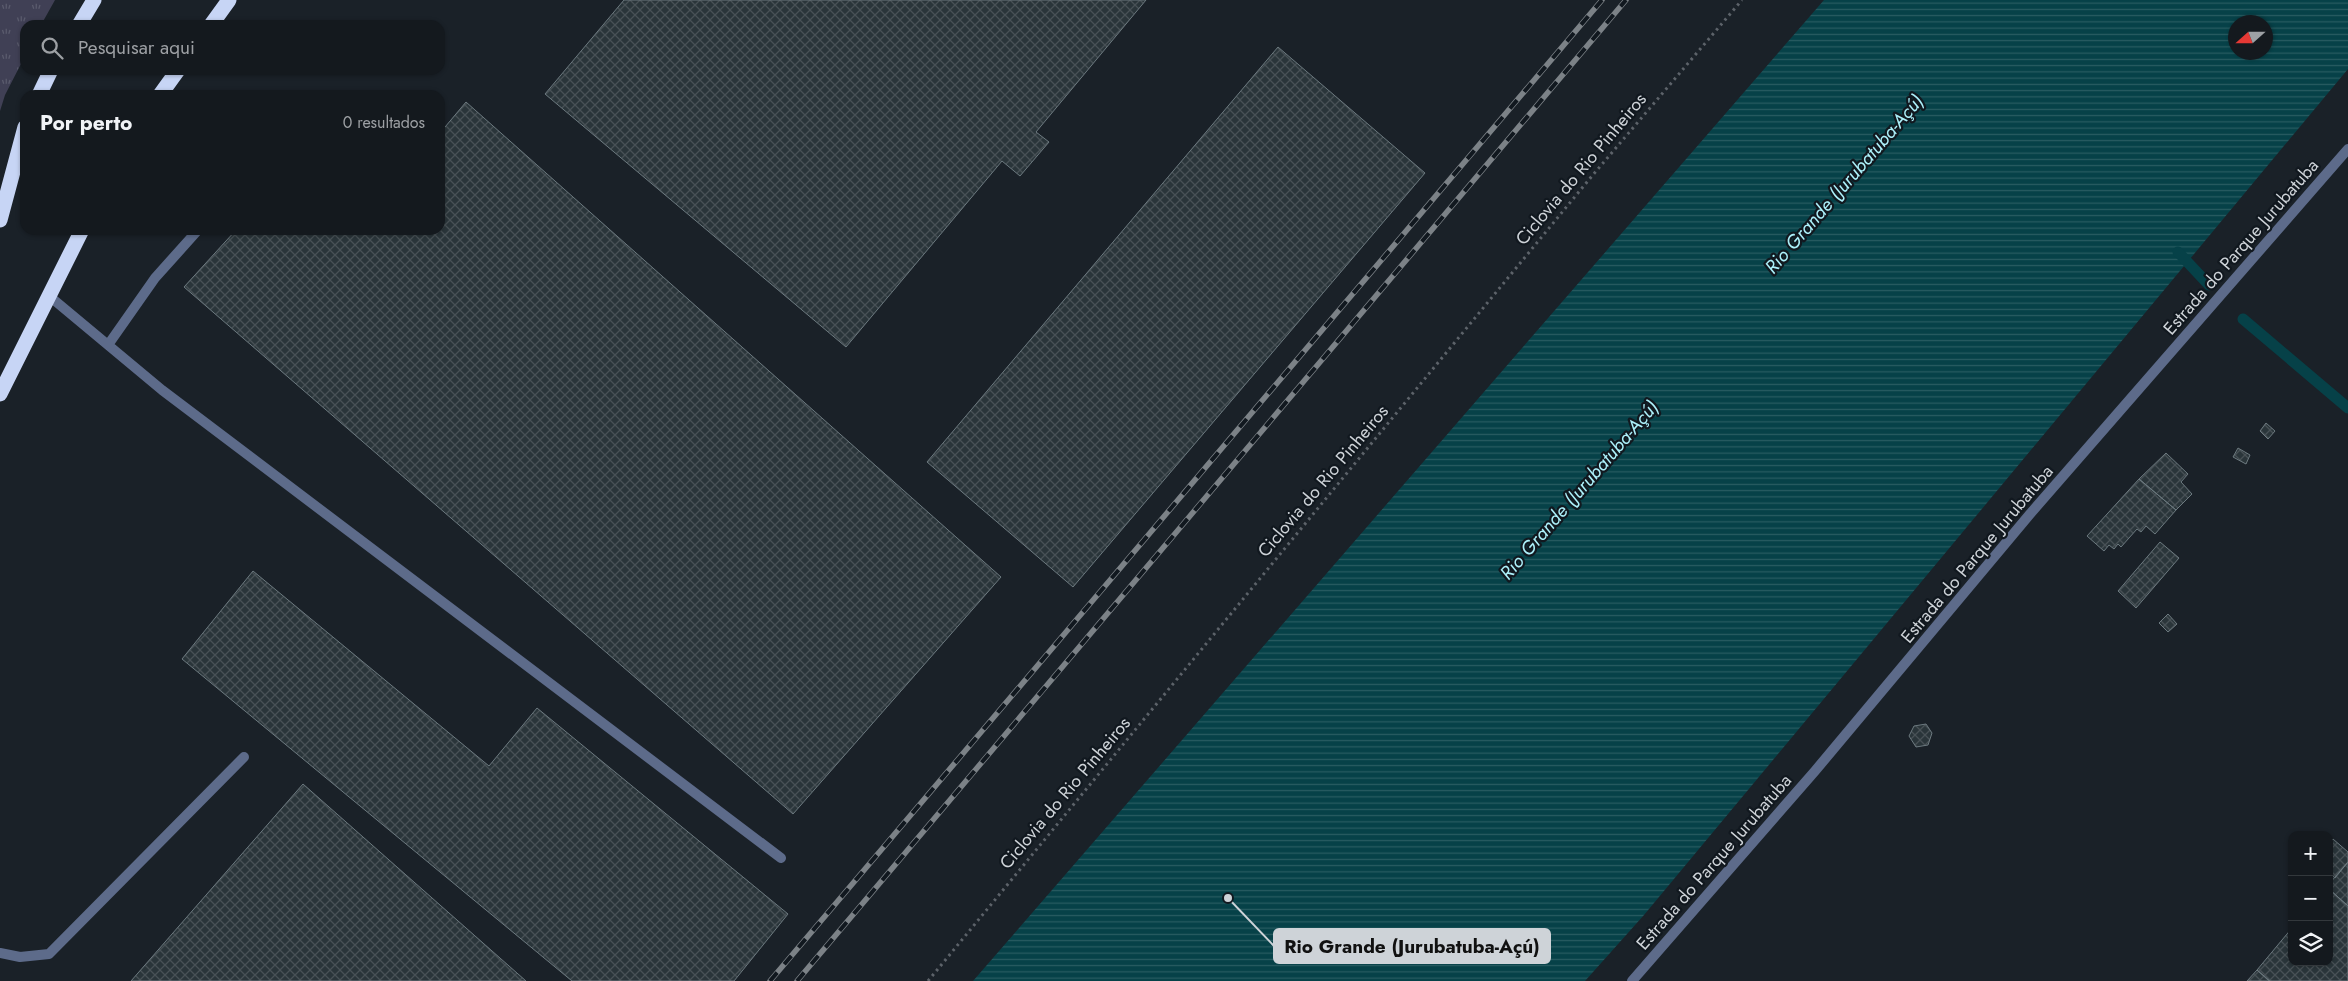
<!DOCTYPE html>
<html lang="pt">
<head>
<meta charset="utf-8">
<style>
  body { margin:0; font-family:Jost,sans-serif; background:#1d2227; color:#f1f3f6 }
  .controls { position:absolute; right:15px; bottom:15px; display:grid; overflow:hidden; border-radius:10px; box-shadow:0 1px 4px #0004 }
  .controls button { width:45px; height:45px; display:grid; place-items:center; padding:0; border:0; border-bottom:1px solid #33383c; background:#14191e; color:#f1f3f6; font:25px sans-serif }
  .compass { position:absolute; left:2228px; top:15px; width:45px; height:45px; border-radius:50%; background:#14191e; box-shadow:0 1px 4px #0004; rotate:249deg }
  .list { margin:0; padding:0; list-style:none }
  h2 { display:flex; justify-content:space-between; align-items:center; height:65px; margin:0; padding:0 20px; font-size:21px }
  h2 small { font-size:16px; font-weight:400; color:#9da0a4 }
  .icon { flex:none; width:28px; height:28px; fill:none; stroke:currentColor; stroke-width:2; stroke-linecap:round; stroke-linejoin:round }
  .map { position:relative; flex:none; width:2348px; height:981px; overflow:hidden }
  .search { position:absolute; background:#14191e; box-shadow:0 1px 4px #0004; left:20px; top:20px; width:425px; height:55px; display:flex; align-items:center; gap:12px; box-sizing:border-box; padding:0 18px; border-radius:15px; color:#9da0a4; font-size:19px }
  .panel { position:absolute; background:#14191e; box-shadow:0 1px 4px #0004; left:20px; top:90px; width:425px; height:145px; border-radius:15px }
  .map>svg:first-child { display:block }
</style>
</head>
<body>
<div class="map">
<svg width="2348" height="981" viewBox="0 0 2348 981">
  <defs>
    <pattern id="grass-tufts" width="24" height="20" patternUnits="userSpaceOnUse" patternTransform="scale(1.25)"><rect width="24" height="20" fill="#404055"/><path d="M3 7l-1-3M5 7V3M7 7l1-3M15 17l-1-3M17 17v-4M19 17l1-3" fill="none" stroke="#5a5b6d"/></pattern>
    <pattern id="water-rules" width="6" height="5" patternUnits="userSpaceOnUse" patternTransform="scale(1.25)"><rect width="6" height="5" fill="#064148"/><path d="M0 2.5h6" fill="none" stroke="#295c62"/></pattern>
    <pattern id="building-cross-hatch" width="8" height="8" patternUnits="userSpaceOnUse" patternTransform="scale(1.25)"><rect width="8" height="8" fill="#2a353a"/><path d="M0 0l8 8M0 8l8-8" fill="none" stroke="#485156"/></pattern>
  </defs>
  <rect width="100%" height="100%" fill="#1a2128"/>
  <path fill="url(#grass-tufts)" d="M0,0H55L41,25H25V56L5,95L0,111Z"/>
  <path fill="url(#water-rules)" fill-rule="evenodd" d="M1824,0H2348V69L1644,915L1585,981H973ZM2236,22H2266V52H2236Z"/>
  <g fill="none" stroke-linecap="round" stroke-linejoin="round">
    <path stroke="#064148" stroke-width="11" d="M2178,252L2209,285
      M2243,319L2348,408"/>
  </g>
  <path fill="url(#building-cross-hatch)" stroke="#6c797f" d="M624,0H1146L1036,132L1049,142L1020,176L1002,161L846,347L545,94Z
    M1278,47L1425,173L1073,587L927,462Z
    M466,102L1001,577L793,814L184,287L236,230H440V133Z
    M2266,423L2275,431L2268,439L2260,431Z
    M2238,448L2250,455L2246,464L2233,457Z
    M2166,453L2188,474L2181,482L2192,494L2176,510L2139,479Z
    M2139,479L2176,510L2155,534L2146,526L2141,532L2137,529L2121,547L2118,544L2114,549L2109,545L2104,551L2087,536Z
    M2160,542L2179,558L2136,608L2118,591Z
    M253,571L489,766L537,708L788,914L734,981H572L182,659Z
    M2168,614L2177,624L2168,632L2159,623Z
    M1926,724L1932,733L1928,745L1916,747L1909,736L1914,726Z
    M303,784L526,981H131Z
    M2333,839L2348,852V862L2335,878L2329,873V844Z
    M2348,862V906L2329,889V884Z
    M2329,889L2348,906V981H2269L2257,970L2292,928V962H2329Z
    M2257,970L2270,981H2247Z"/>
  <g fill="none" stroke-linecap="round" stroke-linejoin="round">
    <path stroke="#5d636a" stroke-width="3" stroke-dasharray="2.5 4" stroke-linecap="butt" d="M928,981L1592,176L1742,0"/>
    <path stroke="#5d6b8a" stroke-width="10" d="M48,295L162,390L781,858
      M108,345L155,278L198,230
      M0,953L20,957L49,954L244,757
      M1632,981L1815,771L2030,514L2348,149"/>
    <path stroke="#c7d5f5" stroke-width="15" d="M79,25L94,0
      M211,25L229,0
      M39,95L51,70
      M160,95L178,70
      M0,220L25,127
      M0,394L82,230"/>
    <g stroke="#7c8287" stroke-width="5.5">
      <path id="rail" d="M770,981L1602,0
        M797,981L1626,0"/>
    </g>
    <use href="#rail" stroke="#11181f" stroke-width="4" stroke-dasharray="11" stroke-linecap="butt"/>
  </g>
  <g text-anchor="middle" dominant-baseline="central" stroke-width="4.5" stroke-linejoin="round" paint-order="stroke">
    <g font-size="18" fill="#ced3d8" stroke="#11181f">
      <text transform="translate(1581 169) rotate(-50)">Ciclovia do Rio Pinheiros</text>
      <text transform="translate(2241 247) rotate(-49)">Estrada do Parque Jurubatuba</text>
      <text transform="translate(1323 481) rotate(-50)">Ciclovia do Rio Pinheiros</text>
      <text transform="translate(1977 554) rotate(-50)">Estrada do Parque Jurubatuba</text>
      <text transform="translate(1065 793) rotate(-50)">Ciclovia do Rio Pinheiros</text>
      <text transform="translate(1714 862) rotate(-49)">Estrada do Parque Jurubatuba</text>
    </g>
    <g font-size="19" font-style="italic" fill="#acf0fa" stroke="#11181f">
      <text transform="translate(1844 184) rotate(-49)">Rio Grande (Jurubatuba-Açú)</text>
      <text transform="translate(1579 490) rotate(-49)">Rio Grande (Jurubatuba-Açú)</text>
    </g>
  </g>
  <path fill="none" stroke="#ced3d8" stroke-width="2" d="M1228 898L1274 946"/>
  <circle fill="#ced3d8" stroke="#11181f" stroke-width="2" cx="1228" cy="898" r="5"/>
  <rect fill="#ced3d8" stroke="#ced3d8" stroke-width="2" x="1274" y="929" width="276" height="34" rx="5"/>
  <g font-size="19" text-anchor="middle" font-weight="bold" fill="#111">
    <text x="1412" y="953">Rio Grande (Jurubatuba-Açú)</text>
  </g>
</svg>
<div class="controls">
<button>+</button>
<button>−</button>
<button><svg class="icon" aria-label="layers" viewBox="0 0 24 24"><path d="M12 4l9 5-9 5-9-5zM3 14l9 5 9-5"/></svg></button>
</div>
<svg class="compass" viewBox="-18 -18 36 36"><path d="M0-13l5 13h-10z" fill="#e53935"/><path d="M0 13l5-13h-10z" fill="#9da0a4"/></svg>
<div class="search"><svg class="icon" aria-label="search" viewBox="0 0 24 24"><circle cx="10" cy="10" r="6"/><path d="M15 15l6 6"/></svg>Pesquisar aqui</div>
<section class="panel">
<h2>Por perto<small>0 resultados</small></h2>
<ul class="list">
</ul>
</section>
</div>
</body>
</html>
